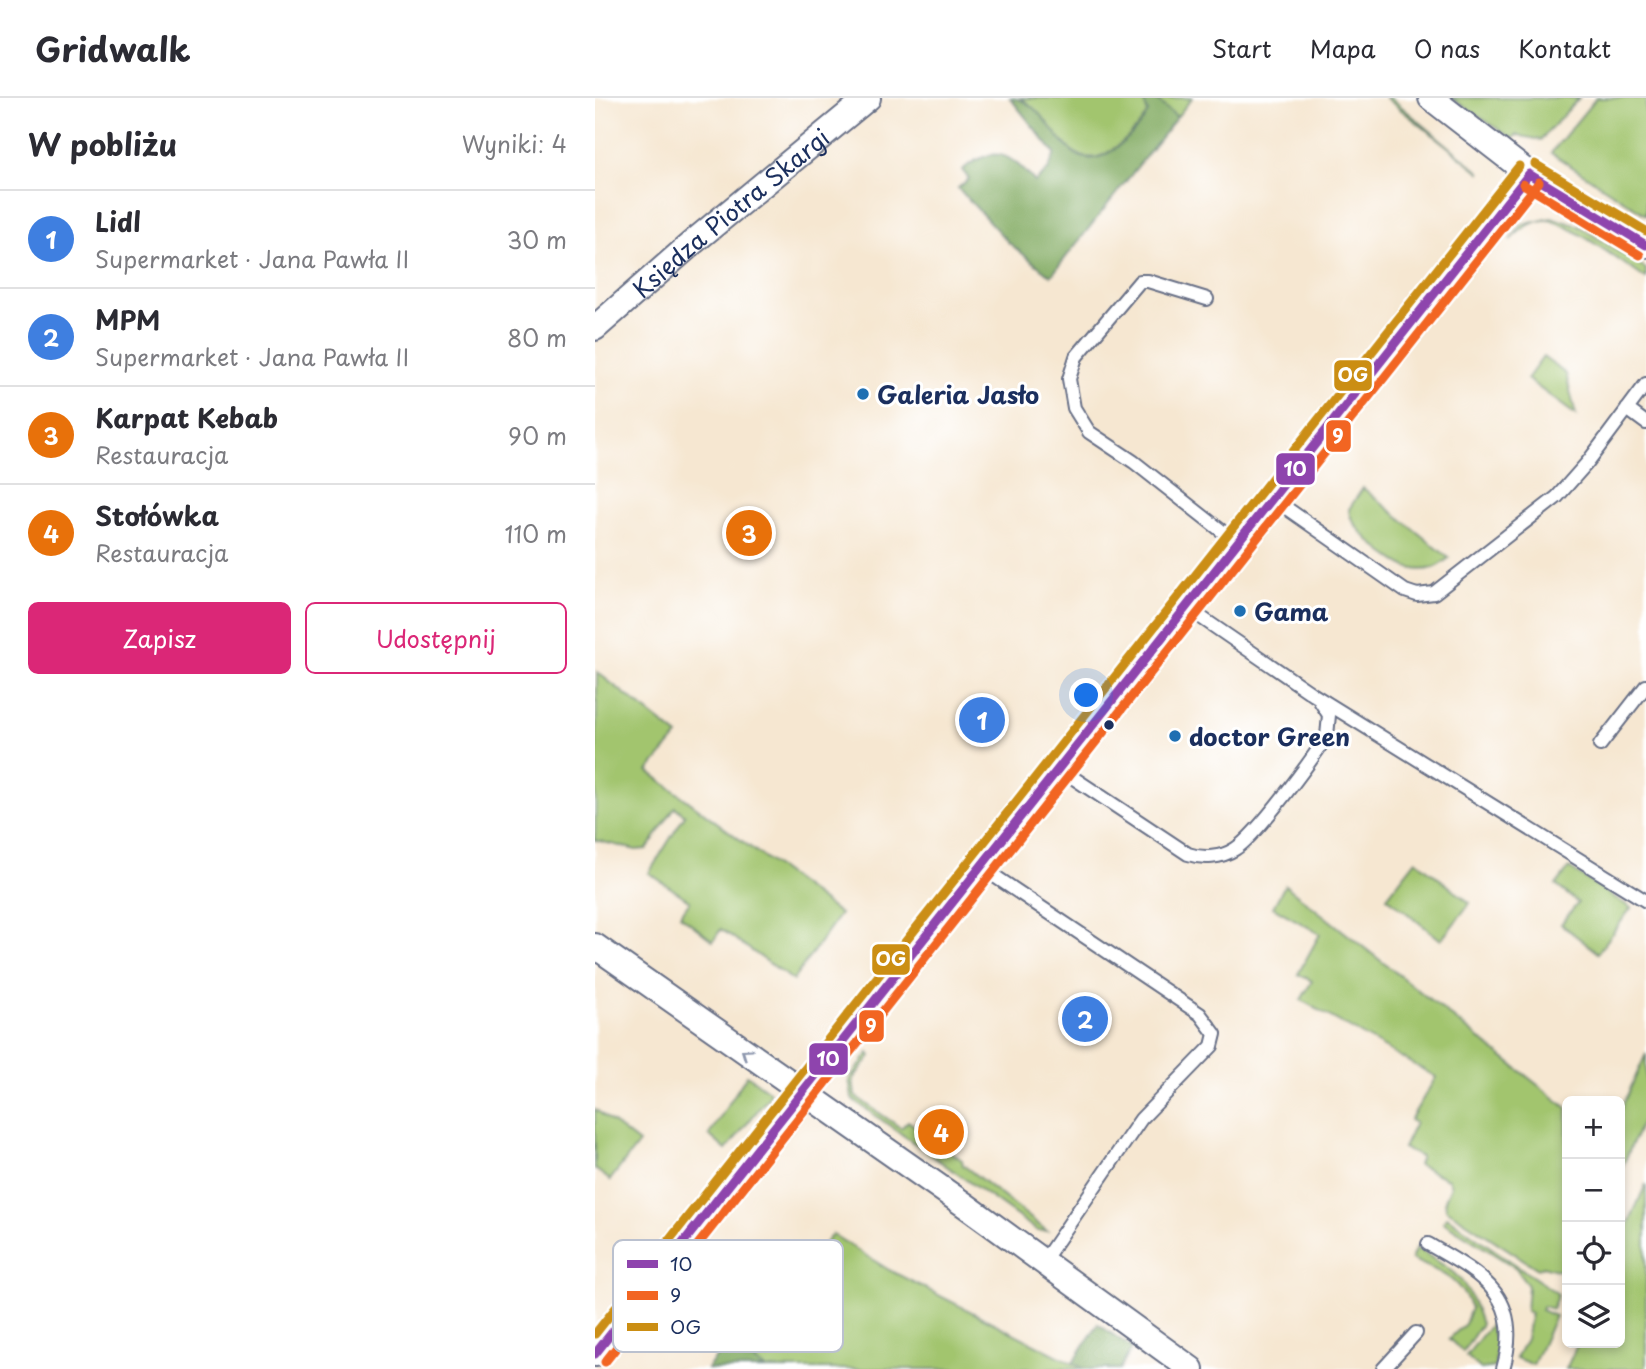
<!DOCTYPE html>
<html lang="pl">
<head>
<meta charset="utf-8">
<style>
  body { margin:0; font-family:"Playpen Sans",sans-serif; background:#f7f7f7; color:#2b2b33 }
  .controls { position:absolute; right:21px; bottom:21px; display:grid; overflow:hidden; border-radius:10px; box-shadow:0 4px 10px #0003 }
  .controls button { width:63px; height:63px; display:grid; place-items:center; padding:0; border:0; border-bottom:2px solid #e1e1e2; background:#fff; color:#2b2b33; font:35px sans-serif }
  .you { position:absolute; left:492px; top:598px; width:24px; height:24px; margin:-18px; border:5px solid #fff; border-radius:50%; background:#1a73e8; box-shadow:0 0 0 10px #1a73e833 }
  .badge { display:grid; place-items:center; width:46px; height:46px; border-radius:50%; background:#db2777; color:#fff; font-size:23px; font-weight:700 }
  .pin { position:absolute; translate:-50% -50%; border:4px solid #fff; box-shadow:0 2px 7px #0006 }
  .list { margin:0; padding:0; list-style:none }
  h2 { display:flex; justify-content:space-between; align-items:center; height:91px; margin:0; padding:0 28px; font-size:30px }
  h2 small { font-size:23px; font-weight:400; color:#7c7c81 }
  .list li { display:grid; grid-template-columns:46px 1fr auto; gap:21px; align-items:center; box-sizing:border-box; height:98px; padding:0 28px; border-top:2px solid #e1e1e2 }
  .list b { display:block; font-size:26px; white-space:nowrap }
  .list p { margin:0; font-size:23px; white-space:nowrap; color:#7c7c81 }
  .list em { font-size:23px; font-style:normal; color:#7c7c81 }
  .actions { display:flex; gap:14px; padding:21px 28px }
  .actions a { flex:1; padding:16px 0; border:2px solid #db2777; border-radius:10px; text-align:center; font-size:24px; color:#db2777 }
  .actions .main { background:#db2777; color:#fff }
  .icon { flex:none; width:38px; height:38px; fill:none; stroke:currentColor; stroke-width:2; stroke-linecap:round; stroke-linejoin:round }
  .map { position:relative; flex:none; width:1051px; height:1271px; overflow:hidden }
  header { display:flex; align-items:center; gap:42px; box-sizing:border-box; height:98px; padding:0 35px; background:#fff; border-bottom:2px solid #e1e1e2 }
  header strong { font-size:33px }
  nav { display:flex; gap:38px; margin-inline-start:auto; font-size:24px }
  main { display:flex }
  aside { flex:1; background:#fff }
  .map>svg:first-child { display:block }
</style>
</head>
<body>
<header>
<strong>Gridwalk</strong>
<nav><a>Start</a><a>Mapa</a><a>O nas</a><a>Kontakt</a></nav>
</header>
<main>
<aside>
<h2>W pobliżu<small>Wyniki: 4</small></h2>
<ul class="list">
<li><span class="badge" style="background:#3f7fe0">1</span><div><b>Lidl</b><p>Supermarket · Jana Pawła II</p></div><em>30 m</em></li>
<li><span class="badge" style="background:#3f7fe0">2</span><div><b>MPM</b><p>Supermarket · Jana Pawła II</p></div><em>80 m</em></li>
<li><span class="badge" style="background:#e8710a">3</span><div><b>Karpat Kebab</b><p>Restauracja</p></div><em>90 m</em></li>
<li><span class="badge" style="background:#e8710a">4</span><div><b>Stołówka</b><p>Restauracja</p></div><em>110 m</em></li>
</ul>
<div class="actions"><a class="main">Zapisz</a><a>Udostępnij</a></div>
</aside>
<div class="map">
<svg width="1051" height="1271" viewBox="0 0 1051 1271">
  <rect width="100%" height="100%" fill="#fff"/>
  <filter id="ink" filterUnits="userSpaceOnUse"><feTurbulence type="fractalNoise" baseFrequency=".0143" numOctaves="2"/><feDisplacementMap in="SourceGraphic" scale="14" xChannelSelector="R" yChannelSelector="G"/><feConvolveMatrix kernelMatrix="1 2 1 2 8 2 1 2 1" color-interpolation-filters="sRGB"/></filter>
  <filter id="wash" filterUnits="userSpaceOnUse"><feTurbulence type="fractalNoise" baseFrequency=".00686" numOctaves="4" result="noise"/><feDisplacementMap in="SourceGraphic" scale="28" xChannelSelector="R" yChannelSelector="G"/><feGaussianBlur stdDeviation="1.57" result="paint"/><feColorMatrix in="noise" values="0 0 0 0 0 0 0 0 0 0 0 0 0 0 0 0 0 1.4 0 .05"/><feComposite in="paint" operator="in"/></filter>
  <g filter="url(#wash)">
    <rect width="100%" height="100%" fill="#f6e7d1"/>
    <path fill="#a2c56e" stroke="#5e7a66" stroke-width="2" d="M426,0H547L553,14C544,31 531,43 515,53C476,80 454,18 426,0Z
      M559,0H597L582,19Z
      M791,0H796L886,75Z
      M856,0H984L946,42L921,37L918,41Z
      M1001,0H1051V117L956,55Z
      M956,120L982,127L1051,171V181C1030,167 975,125 953,122C939,121 924,133 915,142L927,127Z
      M948,259L971,276L981,317L932,281Z
      M768,390L854,460C843,469 834,474 819,471C801,468 753,430 754,411Z
      M2,574L83,638L53,673L245,816L198,882L126,831L118,843L85,817L95,803L54,775L90,717L80,709L52,751L41,752L0,742Z
      M821,762L875,805L846,842L792,799Z
      M974,770L1036,810L1003,855L966,826L983,805L961,787Z
      M690,787L972,1010V1167L965,1173L948,1168L943,1171L851,1111L850,1102L856,1088L853,1081L823,1067L826,1059L808,1050L820,1025L815,1022L841,979L706,902L717,883L703,876L725,836L678,809Z
      M274,955L276,958L258,981L260,998L306,1030L313,1023L367,1062L368,1067L452,1133H443L257,1001L254,981Z
      M1051,956V1014L1025,1074V1013Z
      M152,977L174,993L175,997L131,1052L114,1037Z
      M0,1011L44,1045L15,1082L0,1071Z
      M1051,1086V1271H971L983,1245H1025V1145Z
      M852,1119L963,1196L957,1211L948,1208L946,1212L960,1218L938,1267L921,1260L931,1241L936,1215L931,1213L933,1188L921,1170L848,1124Z
      M237,1136L294,1172L489,1271H170L149,1254L180,1216L188,1221L218,1183L207,1174Z
      M821,1150C863,1176 870,1177 886,1226L868,1254L854,1241L870,1226L876,1210C863,1178 846,1175 816,1161Z
      M895,1227L902,1247L900,1269L886,1271L871,1258Z"/>
    <path fill="#81aa61" stroke="#4e6c60" stroke-width="2" d="M415,0C456,0 468,84 515,54C531,43 544,31 553,14L547,0H559L582,19L456,178L414,145L363,90L374,81L367,72C401,45 415,56 440,84L453,72L460,56Z
      M503,1226L537,1250L525,1271H489L478,1265Z
      M134,1243L170,1271H112Z"/>
  </g>
  <g filter="url(#ink)">
    <g fill="none" stroke-linecap="round" stroke-linejoin="round">
      <g stroke="#686f86" stroke-width="16">
        <path id="lane" d="M612,201L553,183H545L481,259L474,281L479,310L494,334L539,364L642,445
          M1032,311L1051,325
          M677,400L810,493L822,497L839,495L962,399L992,365L1051,286
          M591,509L719,597L1051,803
          M1005,647L1051,588
          M465,671L593,756C608,761 626,760 640,751C662,737 716,663 732,638L734,617L725,603
          M386,769L605,916L620,936L617,948L546,1021L448,1164
          M833,1146C887,1177 929,1198 908,1271
          M788,1271L821,1235"/>
      </g>
      <g stroke="#686f86" stroke-width="28">
        <g id="street">
          <path d="M836,0L934,76L1051,147"/>
          <path id="s1" d="M0,230L97,145L273,0"/>
          <path d="M0,848L370,1107L596,1271"/>
          <path d="M0,1256L934,76"/>
        </g>
      </g>
      <use href="#lane" stroke="#fff" stroke-width="12"/>
      <use href="#street" stroke="#fff" stroke-width="24"/>
      <g stroke="#fff" stroke-width="14">
        <path id="bus-1" d="M934,76L1051,147
          M0,1256L934,76"/>
      </g>
      <g stroke="#fff" stroke-width="14">
        <path id="bus-2" d="M928,86L1045,157
          M10,1264L944,84"/>
      </g>
      <g stroke="#fff" stroke-width="14">
        <path id="bus-3" d="M940,66L1051,133
          M0,1236L924,68"/>
      </g>
      <use href="#bus-1" stroke="#8e44ad" stroke-width="9"/>
      <use href="#bus-2" stroke="#f26522" stroke-width="9"/>
      <use href="#bus-3" stroke="#cb8e13" stroke-width="9"/>
    </g>
    <defs><path id="oneway-chevron" d="M-2-3.5L2.5 0L-2 3.5" fill="none" stroke-width="1.6" stroke-linecap="round" stroke-linejoin="round" transform="scale(1.75)"/></defs>
    <use stroke="#8d97ae" href="#oneway-chevron" transform="translate(151 955) rotate(-145)"/>
  </g>
  <g fill="#1f6fb2" stroke="#fff" stroke-width="2.5">
    <circle cx="268" cy="296" r="7"/>
    <circle cx="645" cy="513" r="7"/>
    <circle cx="580" cy="638" r="7"/>
  </g>
  <circle fill="#1b2f5e" stroke="#fff" stroke-width="2.5" cx="514" cy="627" r="6"/>
  <g text-anchor="middle" dominant-baseline="central" stroke-width="6" stroke-linejoin="round" paint-order="stroke">
    <g font-size="24" fill="#1b2f5e" stroke="#fff">
      <text stroke="none"><textPath href="#s1" startOffset="178">Księdza Piotra Skargi</textPath></text>
    </g>
    <g font-size="24" font-weight="bold" fill="#1b2f5e" stroke="#fff" text-anchor="start">
      <text x="282" y="296">Galeria Jasło</text>
      <text x="659" y="513">Gama</text>
      <text x="594" y="638">doctor Green</text>
    </g>
  </g>
  <rect x="18" y="1142" width="230" height="112" rx="10" fill="#fff" stroke="#bbc1cf" stroke-width="2"/>
  <rect x="32" y="1162" width="31" height="8" fill="#8e44ad"/>
  <rect x="32" y="1193" width="31" height="9" fill="#f26522"/>
  <rect x="32" y="1225" width="31" height="8" fill="#cb8e13"/>
  <g font-size="19" fill="#1b2f5e">
    <text x="75" y="1173">10</text>
    <text x="75" y="1204">9</text>
    <text x="75" y="1236">OG</text>
  </g>
  <g stroke="#fff" stroke-width="2.5">
    <rect x="738" y="261" width="40" height="33" rx="7" fill="#cb8e13"/>
    <rect x="730" y="321" width="27" height="34" rx="7" fill="#f26522"/>
    <rect x="680" y="354" width="41" height="34" rx="7" fill="#8e44ad"/>
    <rect x="276" y="845" width="40" height="33" rx="7" fill="#cb8e13"/>
    <rect x="263" y="911" width="27" height="34" rx="7" fill="#f26522"/>
    <rect x="213" y="944" width="41" height="34" rx="7" fill="#8e44ad"/>
  </g>
  <g font-size="19" text-anchor="middle" font-weight="bold" fill="#fff">
    <text x="758" y="284">OG</text>
    <text x="743" y="345">9</text>
    <text x="700" y="378">10</text>
    <text x="296" y="868">OG</text>
    <text x="276" y="935">9</text>
    <text x="233" y="968">10</text>
  </g>
</svg>
<div class="controls">
<button>+</button>
<button>−</button>
<button><svg class="icon" aria-label="locate" viewBox="0 0 24 24"><circle cx="12" cy="12" r="6"/><path d="M12 2v4M12 18v4M2 12h4M18 12h4"/></svg></button>
<button><svg class="icon" aria-label="layers" viewBox="0 0 24 24"><path d="M12 4l9 5-9 5-9-5zM3 14l9 5 9-5"/></svg></button>
</div>
<div class="you"></div>
<div class="pin badge" style="left:387px;top:622px;background:#3f7fe0">1</div>
<div class="pin badge" style="left:490px;top:921px;background:#3f7fe0">2</div>
<div class="pin badge" style="left:154px;top:435px;background:#e8710a">3</div>
<div class="pin badge" style="left:346px;top:1034px;background:#e8710a">4</div>
</div>
</main>
</body>
</html>
